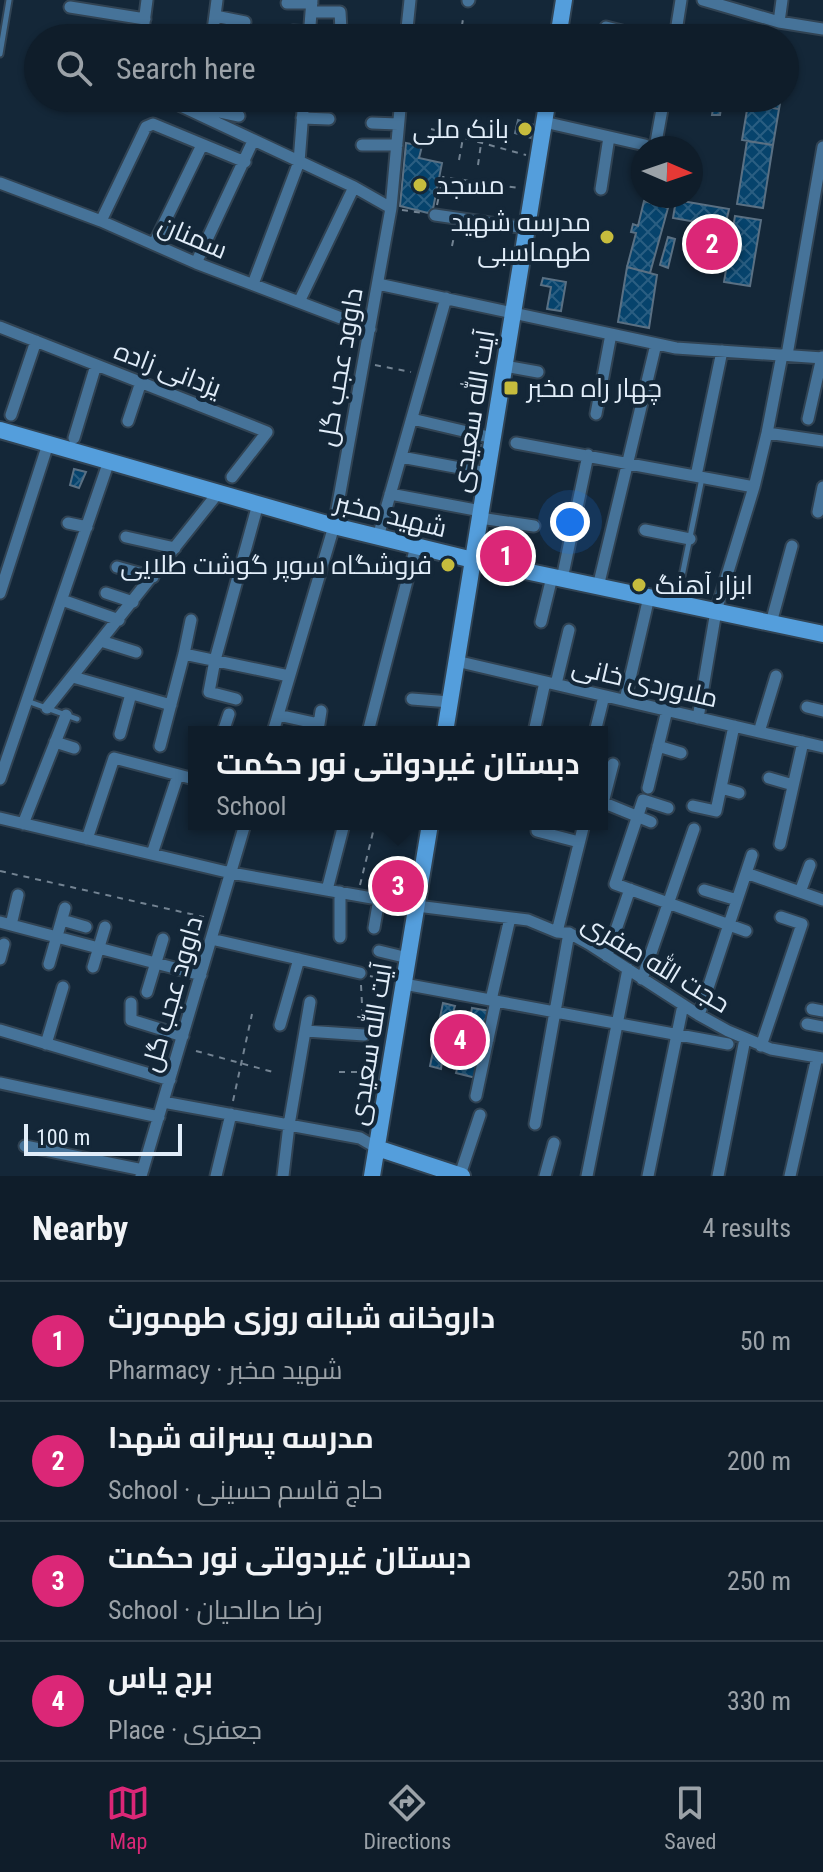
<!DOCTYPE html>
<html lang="en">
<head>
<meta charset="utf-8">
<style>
  body { margin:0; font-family:"Roboto Condensed",Cairo,sans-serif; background:#182632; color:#f1f3f6 }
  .compass { position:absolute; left:631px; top:136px; width:72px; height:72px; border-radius:50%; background:#0f1d2a; box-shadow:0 2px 6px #0004; rotate:92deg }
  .scale { position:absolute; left:24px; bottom:20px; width:158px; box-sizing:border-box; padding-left:8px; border:4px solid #e1edf9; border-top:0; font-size:22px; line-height:28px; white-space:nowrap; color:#e1edf9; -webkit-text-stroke:6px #142738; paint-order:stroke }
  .you { position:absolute; left:570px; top:522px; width:28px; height:28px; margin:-20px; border:6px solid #fff; border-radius:50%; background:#1a73e8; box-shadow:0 0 0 12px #1a73e833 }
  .badge { display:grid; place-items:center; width:52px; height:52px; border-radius:50%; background:#db2777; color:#fff; font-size:26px; font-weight:700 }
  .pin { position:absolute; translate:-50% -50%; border:4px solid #fff; box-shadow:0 2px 8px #0006 }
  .popup { position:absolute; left:188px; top:726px; width:420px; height:104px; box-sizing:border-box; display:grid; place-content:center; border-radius:0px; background:#0f1d2a; filter:drop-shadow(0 2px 6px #0005); font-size:26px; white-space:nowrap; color:#9ba2a8 }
  .popup b { font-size:30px; color:#f1f3f6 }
  .popup::after { content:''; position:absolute; left:50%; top:100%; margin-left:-16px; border:16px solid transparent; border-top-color:#0f1d2a }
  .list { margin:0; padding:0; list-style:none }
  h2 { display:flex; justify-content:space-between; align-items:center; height:104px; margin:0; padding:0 32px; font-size:34px }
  h2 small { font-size:26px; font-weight:400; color:#9ba2a8 }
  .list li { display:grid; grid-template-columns:52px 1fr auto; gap:24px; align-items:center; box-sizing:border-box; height:120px; padding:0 32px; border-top:2px solid #2f3b47 }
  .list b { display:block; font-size:30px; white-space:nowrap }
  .list p { margin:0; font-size:26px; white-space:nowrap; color:#9ba2a8 }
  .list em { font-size:26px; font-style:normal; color:#9ba2a8 }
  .icon { flex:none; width:44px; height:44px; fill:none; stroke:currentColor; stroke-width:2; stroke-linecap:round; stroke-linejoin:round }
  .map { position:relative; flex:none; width:823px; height:1176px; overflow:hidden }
  .search { position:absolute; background:#0f1d2a; box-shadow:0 2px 6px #0004; left:24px; right:24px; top:24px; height:88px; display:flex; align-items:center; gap:20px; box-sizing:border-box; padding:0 28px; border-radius:44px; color:#9ba2a8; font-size:30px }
  .sheet { height:584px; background:#0f1d2a }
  nav { display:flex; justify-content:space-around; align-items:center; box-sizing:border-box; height:112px; border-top:2px solid #2f3b47; background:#0f1d2a; font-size:22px; color:#9ba2a8 }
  nav a { display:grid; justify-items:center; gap:4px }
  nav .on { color:#db2777 }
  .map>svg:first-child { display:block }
</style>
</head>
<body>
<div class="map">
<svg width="823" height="1176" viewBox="0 0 823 1176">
  <defs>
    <pattern id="building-cross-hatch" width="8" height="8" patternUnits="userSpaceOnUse" patternTransform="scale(2)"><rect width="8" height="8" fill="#06436c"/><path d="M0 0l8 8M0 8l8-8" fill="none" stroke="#2a5e82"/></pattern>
  </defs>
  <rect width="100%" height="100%" fill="#142738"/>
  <path fill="url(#building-cross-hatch)" stroke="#5a7083" stroke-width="2" d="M755,98H781L779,109L754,105Z
    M708,99L722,101L720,115H712L713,109H710V105H707Z
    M748,104L779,109L773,145L742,140Z
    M518,120L534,125L531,138L515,133Z
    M747,141L773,145L763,208L737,204Z
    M406,143L422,146L419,158L442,163L432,214L400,206Z
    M676,200L729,209L725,227L673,218Z
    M644,201L668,208L650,273L627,267L636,233L631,232L633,224L638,226Z
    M735,216L761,220L750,286L724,282Z
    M668,237L675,239L668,268L660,265Z
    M627,267L657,275L649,328L618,322Z
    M543,278L566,282L561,311L547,309L551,287L541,285Z
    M465,442L481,445L479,455L463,452Z
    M74,469L86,472L79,488L70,485Z
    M443,1003L455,1006L452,1015L470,1019L472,1008L490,1011L476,1078L456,1073L458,1065L442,1062L441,1069L430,1066Z"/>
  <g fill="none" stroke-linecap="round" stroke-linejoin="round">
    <g stroke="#314353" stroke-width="9">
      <path id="service" d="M0,54L9,0
        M677,601L702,478
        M27,701L77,719"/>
    </g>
    <g stroke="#314353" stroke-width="15">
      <path id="minor" d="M703,0L779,22L823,29
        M468,1L469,0
        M287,3H312
        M70,7L145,19
        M311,12H340L341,30
        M215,16L245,22
        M779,22L782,0
        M606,27L649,38
        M293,31L310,32
        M142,38L147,0
        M212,38L217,0
        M309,38L312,0
        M406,38L410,0
        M675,38L681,0
        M164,98L354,187L391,208
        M361,100L400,103
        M201,108L239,116
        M302,118L329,119
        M544,122L645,145
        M372,123L398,124
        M362,145H397
        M655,148L664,98
        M0,183L101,221L196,263L370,329
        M601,189L609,137
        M435,215L526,228
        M101,221L146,127L153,124L245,162
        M154,244L202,145
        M196,263L253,141
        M253,284L299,162L304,98
        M378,284L676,348L823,358
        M299,302L354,187
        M0,327L267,432L232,477
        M787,355L823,147
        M505,366L538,372
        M596,414L611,334
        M11,415L36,341
        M412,419L493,438
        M808,419L822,357
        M128,421L141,382
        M767,433L823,441
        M74,438L96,365
        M516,443L754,487
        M401,457L487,473
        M696,476L722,351
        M390,494L481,511
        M818,512L823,487
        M480,518L534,526
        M68,523L87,527
        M645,530L690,539
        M126,537L175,548
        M378,537L446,298
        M117,567L153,577
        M562,579L588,455
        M598,587L656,344
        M0,593L48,444
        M106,593L133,602
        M62,600L119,620
        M541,622L552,577
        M771,623L792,546
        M101,641L136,652
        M184,654L289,676
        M456,661L823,747
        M73,677L171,705
        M556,684L569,630
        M236,699L209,692L215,660L258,504
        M412,699L450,702
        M625,700L649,597
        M807,707L823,711
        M47,708L218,493
        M278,715L319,724L321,711
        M698,718L716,611L754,487L767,433L782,355
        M223,732L229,714
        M273,732L334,526L391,208L401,98
        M368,732L416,546
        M534,732L545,682
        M595,732L604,696
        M759,732L776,676
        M120,734L131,694
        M55,742L74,748
        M160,746L184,654L191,620
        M658,746L681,753
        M769,778L793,785
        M0,779L109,461
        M648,788L667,710
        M721,788L739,793
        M602,802L651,822
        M603,803L613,764
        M693,806L716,811L734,726
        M668,808L643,800L615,884L746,931
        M0,818L231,873L417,906L528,920L557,932L569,933L589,944L699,1015L728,1031L771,1049L823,1058
        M23,824L66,715
        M537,831L579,842
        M87,839L114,758L194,779
        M780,844L803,742
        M152,854L178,775
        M746,873L823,900
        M327,890L344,824
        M704,890L737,900
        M340,892V937
        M800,892L810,865
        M62,920L86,927
        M0,922L201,975
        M11,925L18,895
        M374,928L379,899
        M557,932L584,824
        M211,939L360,973
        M379,951L408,958
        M607,956L630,889
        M0,959L4,944
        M49,964L65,908
        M93,967L105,927
        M642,979L694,829
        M404,984L728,1044
        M147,992L163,939
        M491,1000L510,918
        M131,1003V1020L183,1036
        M812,1009L823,1011
        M699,1015L752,855
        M807,1024L823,1027
        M280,1025L299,959
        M0,1030L170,1080
        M306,1031L364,1035
        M465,1033L488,1040
        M46,1044L63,987
        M761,1046L802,924L781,917
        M0,1083L159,1117
        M476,1096L496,1001
        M163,1102L360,1138L377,1148
        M535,1124L569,933
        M25,1146L143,1170
        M460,1175L480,1115
        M141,1176L245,824
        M216,1176L231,1114
        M283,1176L289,1125L310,1002
        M545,1176L554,1143
        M587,1176L628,969
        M648,1176L683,1005
        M718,1176L745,1039
        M790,1176L817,1057"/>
    </g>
    <g stroke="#314353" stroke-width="20">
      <path id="secondary" d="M558,38L564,0
        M0,430L334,526L473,560L823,634
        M445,732L548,98
        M377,1148L462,1176
        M372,1176L430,824"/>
    </g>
    <path stroke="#738392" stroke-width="2" stroke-dasharray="6 6" stroke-linecap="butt" d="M416,36L426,38
      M460,38L463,19
      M503,38L505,32
      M499,98L533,108
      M431,129L526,155
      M459,160L463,138
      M478,165L481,144
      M437,205L443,177L519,188
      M402,210L423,213
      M452,246L456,227
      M375,365L411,372
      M0,871L204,917
      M360,885L375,824
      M370,976L391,981
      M361,985L363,1023
      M364,1045L367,1083L374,1085
      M196,1051L273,1072
      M339,1072H366
      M233,1101L252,1014"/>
    <use href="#service" stroke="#467399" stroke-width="5"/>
    <use href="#minor" stroke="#467399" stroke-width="11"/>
    <use href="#secondary" stroke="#549edc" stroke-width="16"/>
  </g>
  <g fill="#c6bc3d" stroke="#142738" stroke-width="3">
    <circle cx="525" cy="129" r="8"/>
    <circle cx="420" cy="185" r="8"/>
    <circle cx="607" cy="237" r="8"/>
    <rect x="503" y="380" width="16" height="16" rx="4"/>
    <circle cx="448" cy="565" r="8"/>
    <circle cx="639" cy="585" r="8"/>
  </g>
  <g text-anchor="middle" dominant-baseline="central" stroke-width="8" stroke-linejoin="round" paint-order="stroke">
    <g font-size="26" fill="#e1edf9" stroke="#142738" text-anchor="end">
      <text x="509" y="129">بانک ملی</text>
      <text x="436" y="185" text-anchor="start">مسجد</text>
      <text x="591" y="222">مدرسه شهید<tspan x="591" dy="30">طهماسبی</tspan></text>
      <text x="527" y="388" text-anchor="start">چهار راه مخبر</text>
      <text x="432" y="565">فروشگاه سوپر گوشت طلایی</text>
      <text x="655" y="585" text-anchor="start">ابزار آهنگ</text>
    </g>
    <g font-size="26" fill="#e1edf9" stroke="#142738">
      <text transform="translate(193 237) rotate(23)">سمنان</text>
      <text transform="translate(340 367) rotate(-80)">داوود عجب گل</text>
      <text transform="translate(168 369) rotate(21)">یزدانی زاده</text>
      <text transform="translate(473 411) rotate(-81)">آیت الله سعیدی</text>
      <text transform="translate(391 515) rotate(14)">شهید مخبر</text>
      <text transform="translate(645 682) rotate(13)">ملاوردی خانی</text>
      <text transform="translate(656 963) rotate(31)">حجت الله صفری</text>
      <text transform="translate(172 994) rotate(-74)">داوود عجب گل</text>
      <text transform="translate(370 1044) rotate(-81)">آیت الله سعیدی</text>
    </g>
  </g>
</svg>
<svg class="compass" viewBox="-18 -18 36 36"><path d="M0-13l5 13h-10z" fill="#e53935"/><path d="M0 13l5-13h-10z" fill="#9ba2a8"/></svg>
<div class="scale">100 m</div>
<div class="you"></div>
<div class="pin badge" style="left:506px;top:556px">1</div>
<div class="pin badge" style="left:712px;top:244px">2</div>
<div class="pin badge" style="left:398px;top:886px">3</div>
<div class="popup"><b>دبستان غیردولتی نور حکمت</b>School</div>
<div class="pin badge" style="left:460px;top:1040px">4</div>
<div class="search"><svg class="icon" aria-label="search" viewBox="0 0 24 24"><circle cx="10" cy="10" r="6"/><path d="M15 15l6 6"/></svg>Search here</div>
</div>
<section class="sheet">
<h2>Nearby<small>4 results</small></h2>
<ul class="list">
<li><span class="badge">1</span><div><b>داروخانه شبانه روزی طهمورث</b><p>Pharmacy · شهید مخبر</p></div><em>50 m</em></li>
<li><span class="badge">2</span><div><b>مدرسه پسرانه شهدا</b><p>School · حاج قاسم حسینی</p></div><em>200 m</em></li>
<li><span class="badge">3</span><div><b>دبستان غیردولتی نور حکمت</b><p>School · رضا صالحیان</p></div><em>250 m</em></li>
<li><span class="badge">4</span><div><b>برج یاس</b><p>Place · جعفری</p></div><em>330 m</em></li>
</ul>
</section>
<nav>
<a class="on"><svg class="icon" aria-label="map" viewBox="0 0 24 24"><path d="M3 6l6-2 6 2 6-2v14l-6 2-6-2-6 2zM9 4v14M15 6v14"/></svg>Map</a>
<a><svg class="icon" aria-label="directions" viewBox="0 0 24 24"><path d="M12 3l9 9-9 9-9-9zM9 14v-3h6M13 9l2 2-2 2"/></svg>Directions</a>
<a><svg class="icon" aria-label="saved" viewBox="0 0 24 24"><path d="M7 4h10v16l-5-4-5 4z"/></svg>Saved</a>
</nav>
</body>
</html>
